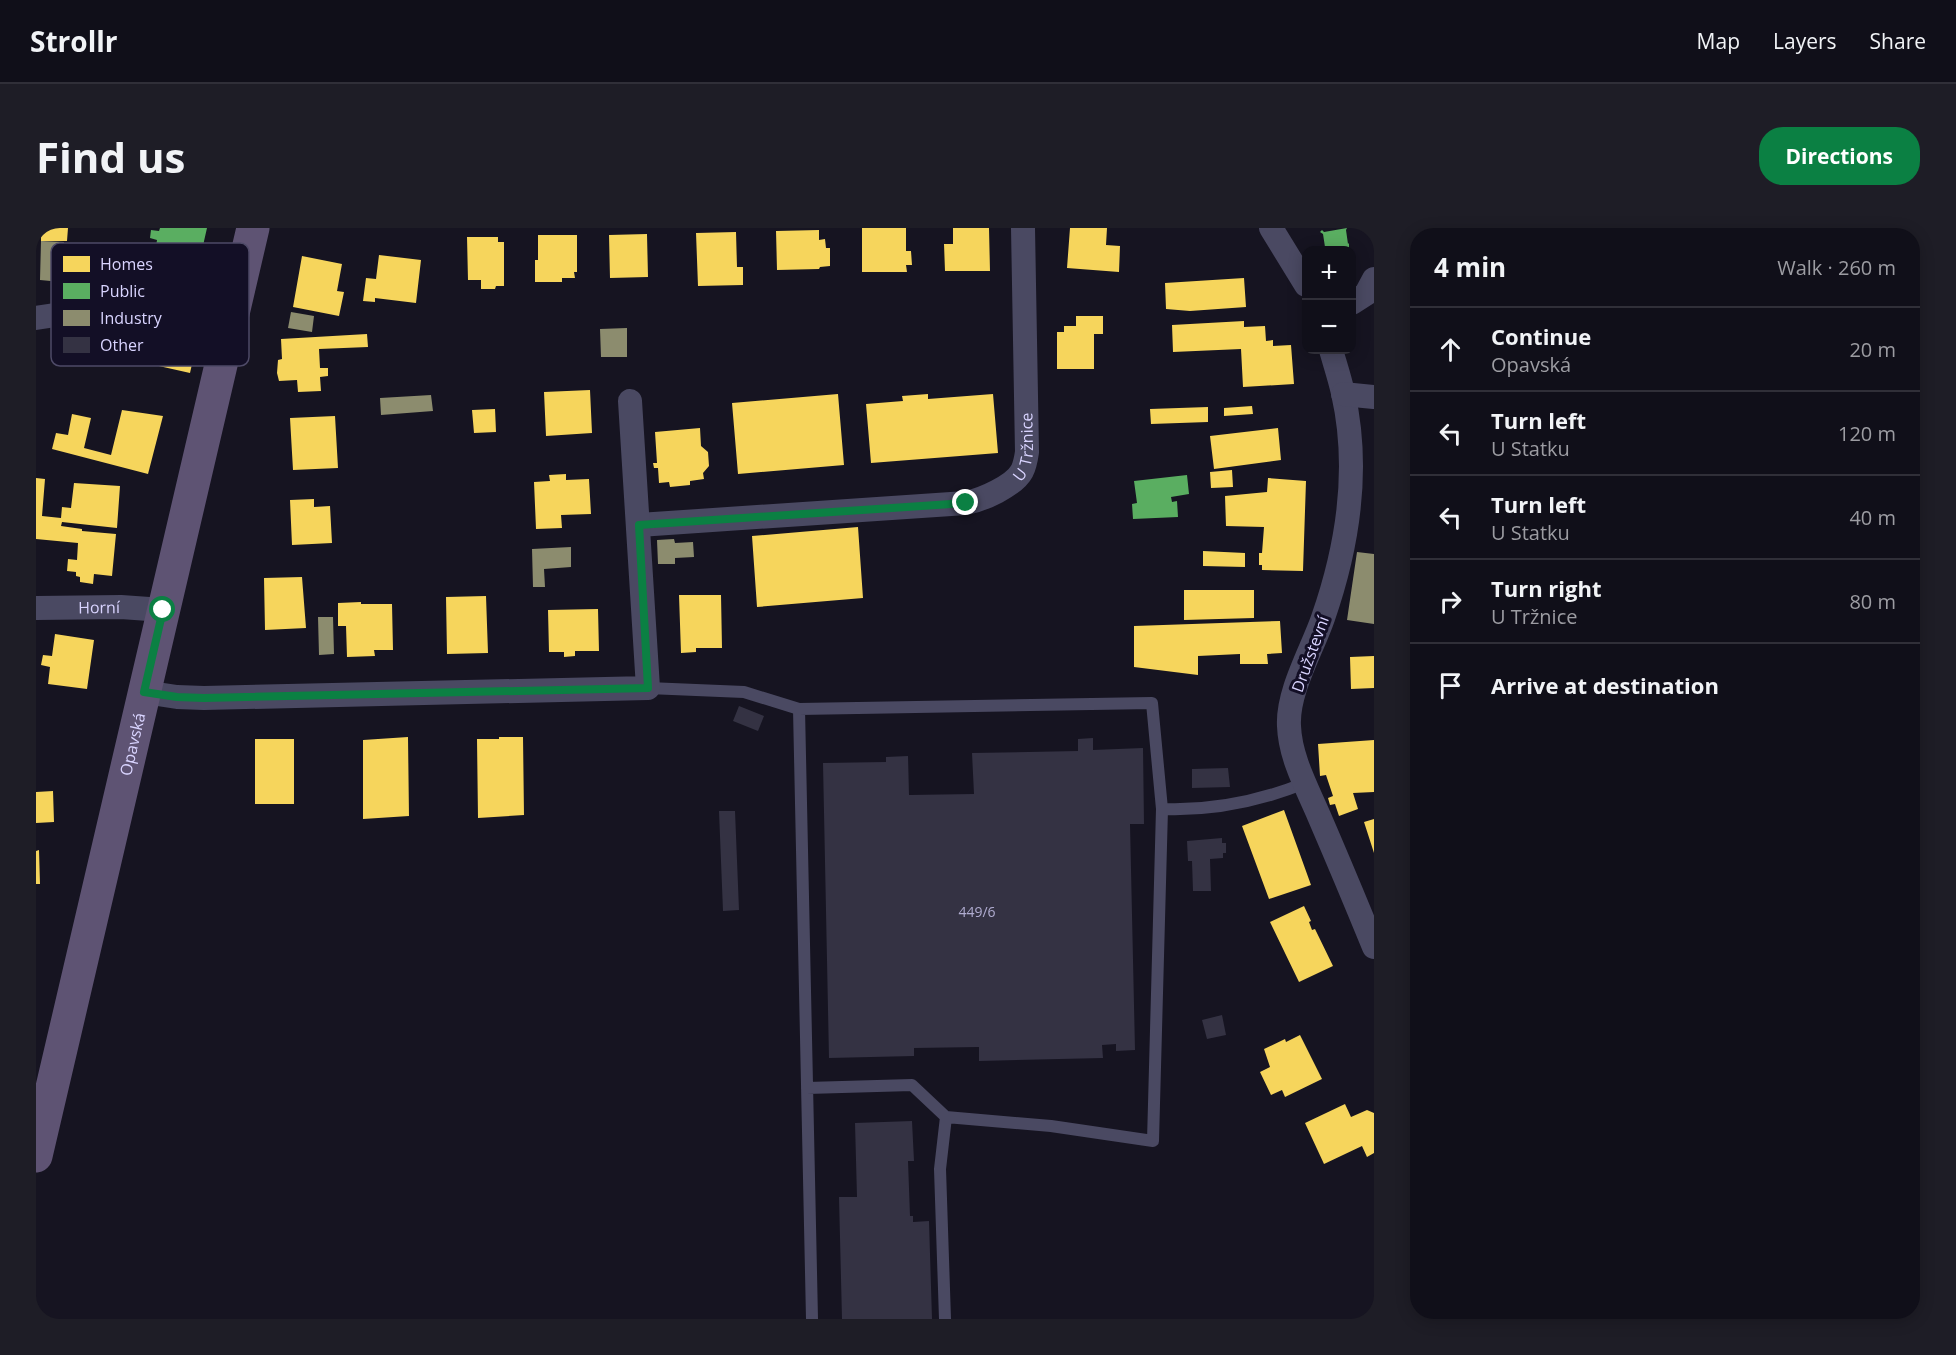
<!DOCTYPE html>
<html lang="en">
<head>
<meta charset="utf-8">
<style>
  body { margin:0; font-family:"Open Sans",sans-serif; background:#1e1d26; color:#f1f3f6 }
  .controls { position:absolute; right:18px; top:18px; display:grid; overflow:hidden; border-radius:12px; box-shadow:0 3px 15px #0003 }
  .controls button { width:54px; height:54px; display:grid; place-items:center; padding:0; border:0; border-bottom:2px solid #302f38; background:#100f19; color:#f1f3f6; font:30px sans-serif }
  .stop { position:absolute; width:18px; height:18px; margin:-14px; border:4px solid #0b8043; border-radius:50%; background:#fff }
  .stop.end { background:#0b8043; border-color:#fff; box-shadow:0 2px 6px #0008 }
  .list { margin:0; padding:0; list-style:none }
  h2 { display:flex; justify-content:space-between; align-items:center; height:78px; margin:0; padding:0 24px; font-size:26px }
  h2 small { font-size:20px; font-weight:400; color:#9c9ca2 }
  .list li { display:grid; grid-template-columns:39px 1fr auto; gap:18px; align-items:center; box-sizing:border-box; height:84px; padding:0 24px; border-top:2px solid #302f38 }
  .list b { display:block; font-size:22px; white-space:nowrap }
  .list p { margin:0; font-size:20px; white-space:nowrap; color:#9c9ca2 }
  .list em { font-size:20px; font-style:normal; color:#9c9ca2 }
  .icon { flex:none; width:33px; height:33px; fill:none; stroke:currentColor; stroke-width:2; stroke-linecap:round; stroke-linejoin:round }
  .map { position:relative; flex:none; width:1338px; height:1091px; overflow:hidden; border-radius:24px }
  header { display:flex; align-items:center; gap:36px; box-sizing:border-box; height:84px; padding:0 30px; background:#100f19; border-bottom:2px solid #302f38 }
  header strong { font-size:28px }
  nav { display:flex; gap:33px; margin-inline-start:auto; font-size:21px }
  .intro { display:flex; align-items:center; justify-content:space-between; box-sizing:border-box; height:144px; padding:0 36px }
  h1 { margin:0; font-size:42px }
  .button { padding:15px 27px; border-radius:24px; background:#0b8043; color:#fff; font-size:21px; font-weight:700 }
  main { display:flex; gap:36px; padding:0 36px }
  aside { flex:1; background:#100f19; border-radius:24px; box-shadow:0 3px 15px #0003 }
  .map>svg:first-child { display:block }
</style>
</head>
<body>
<header>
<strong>Strollr</strong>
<nav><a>Map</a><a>Layers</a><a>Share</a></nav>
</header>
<div class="intro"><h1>Find us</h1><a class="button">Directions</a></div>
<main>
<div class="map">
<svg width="1338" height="1091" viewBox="0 0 1338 1091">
  <rect width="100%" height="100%" fill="#161421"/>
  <path fill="#f6d55c" d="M5,0H32L31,13H5Z
    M826,0H870V23H875L876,37H870L871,44H826Z
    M917,0H953L954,43H909L908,16H917Z
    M1034,0H1071L1070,17L1084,18L1083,44L1031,40Z
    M783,2V12L789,11L790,20H794V38L784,39L783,41L741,42L740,3Z
    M700,4L701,39H707V57L662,58L660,5Z
    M611,6L612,49L574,50L573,7Z
    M502,7H541V44H538L539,50H526V54H499V32H502Z
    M431,9H462V14H468V58H460L459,61H445V52H432Z
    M343,27L385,32L380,75L339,70V74L327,73L330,50L340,51Z
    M266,28L306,36L301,63L308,64L303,88L257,79Z
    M1208,50L1210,79L1154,83L1130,81L1129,55Z
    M1040,88H1067V106H1058V141H1021V104H1028V98H1040Z
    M1208,93V99L1229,98L1230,113L1237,112V118L1255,117L1258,156L1207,159L1205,121L1137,124L1136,97Z
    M124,97L163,105L154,145L114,136Z
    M331,106L332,119L283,121L284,140H292V148L284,149L285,163L262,164L261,152L243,153L241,145L242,132L246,131L245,111Z
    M554,162L556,205L510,208L508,164Z
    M802,166L808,237L702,246L696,175Z
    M892,166V171L957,166L962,225L835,235L830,176L867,173L866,168Z
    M1216,178L1217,186L1188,188V180Z
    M1172,179V194L1115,196L1114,181Z
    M459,181L460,204L438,205L436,182Z
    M86,182L127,188L112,246L16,221L20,205L32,207L36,186L55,190L48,220L75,227Z
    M299,188L302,240L257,242L254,190Z
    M664,200L665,218L672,224L673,238L667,245L668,251L654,253V257L634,259L633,254L623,255L622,240H618L617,235H621L619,204Z
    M1242,200L1245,232L1178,241L1174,208Z
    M1196,242L1197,259L1175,260L1174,244Z
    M530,246V252L553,251L555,286L525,287L526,300L500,301L498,254L514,253L513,247Z
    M0,250L9,251L6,288L25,290L26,279L35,280L38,255L84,258L81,300L26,294L25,298L46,301V303L80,306L76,348L58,346L57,356L44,354V349L40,348V344L31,343L32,331L41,332L42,315L0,311Z
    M1232,250L1270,253L1267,343L1226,342V337H1223V325H1226L1228,299L1190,298L1189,268L1231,264Z
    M278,271V279L294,278L296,315L256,317L254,272Z
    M822,299L827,370L721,379L716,308Z
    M1167,323L1209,325V339L1167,338Z
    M266,349L270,400L229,402L228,350Z
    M1148,362H1218V390L1148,392Z
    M643,367H685L686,420H660V424L645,425Z
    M450,368L452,425L411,426L410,369Z
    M325,374V376H356L357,422H338L339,428L311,429L310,398H302V375Z
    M562,381L563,423H539V428L528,429V424H513L512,382Z
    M1244,393L1246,425L1231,426L1232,436H1204V426L1162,428V447L1098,439V398Z
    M19,406L58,412L51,461L12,456L14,439L5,437L7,427L16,428Z
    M1338,428V460L1315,461L1314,429Z
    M372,509L373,588L327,591V512Z
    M463,509H487L488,587L442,590L441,511H463Z
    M219,511H258V576H219Z
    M1338,512V564L1317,565L1322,581L1303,588L1299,576L1294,577L1292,570L1297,568L1290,547L1284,548L1282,516Z
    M17,563L18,594L0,595V564Z
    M1248,582L1275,657L1233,671L1206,598Z
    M1338,591V625L1328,594Z
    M3,622L4,656H0V623Z
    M1268,678L1275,693L1273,694L1276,702L1279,701L1297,738L1263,754L1234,694Z
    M1264,807L1286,851L1249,869L1246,862L1235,867L1224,844L1234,839L1228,821L1249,811L1250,814Z
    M1309,876L1315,889L1331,882L1338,885V925L1331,929L1326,918L1288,936L1269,895Z"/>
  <path fill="#5aae61" d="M124,0H171L166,22L171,23L170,31L165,30L163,35L119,25L121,12L114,10L115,2L123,3Z
    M1311,0L1310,2L1312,16L1313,15V22H1287V19H1289L1287,6L1284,4L1286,2L1288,4Z
    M1151,247L1153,266L1135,269L1136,274L1141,273L1142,289L1097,291L1096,276L1101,275L1098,253Z"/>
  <path fill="#8c8c6e" d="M5,13L28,14L25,54L4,52Z
    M255,84L278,88L276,104L252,100Z
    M591,100V129H565L564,101Z
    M395,167L397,183L345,187L344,170Z
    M638,311L639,315L657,314L658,329L639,330V336H622L621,312Z
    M535,319V339L508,341L509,359H497L496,321Z
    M1321,324L1338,326V396L1311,392Z
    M282,389H297L298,426L283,427Z"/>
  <path fill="#343243" d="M703,478L728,488L722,503L697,493Z
    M1057,510V522L1107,520L1108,596H1094L1099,822L1080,823V816L1066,817L1067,830L943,833V819L878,820V828L793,830L787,535L850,534V529L872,528L873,567L938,566L936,525L1042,523V511Z
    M1192,540L1194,559L1156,560V541Z
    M683,583H699L703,682L687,683Z
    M1186,610V615H1190V625H1187V630L1174,631L1175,663H1157L1156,633H1152L1151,613Z
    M1186,787L1190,807L1171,811L1166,792Z
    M876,893L878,933H872L874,988H877V994L893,993L896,1091H806L803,969H821L819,895Z"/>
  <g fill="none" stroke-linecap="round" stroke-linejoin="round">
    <path stroke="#4a4962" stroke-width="12" d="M612,460L708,464L763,481L776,1091
      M763,481L1116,475L1126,581L1117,913L1015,898L910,889L876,857L771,860
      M1126,581C1175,583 1224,573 1269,555
      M909,1091L904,941L910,889"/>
    <g stroke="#4a4962" stroke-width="24">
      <path d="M1235,0L1270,57"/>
      <path d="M1316,75L1330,66L1338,51"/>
      <path d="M0,90L159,66L201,68"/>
      <path d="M1295,122C1299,136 1304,151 1307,165C1324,240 1312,318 1287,390C1276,422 1251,464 1253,498C1254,529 1271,560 1283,588C1302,632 1320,675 1338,719"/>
      <path d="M1307,166L1338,169"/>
      <path id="s1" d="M603,297L930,275C946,272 978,258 986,243C989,237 990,231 991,224L987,0"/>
      <path id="s2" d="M0,380L85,379L127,382"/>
      <path d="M108,464L141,469L168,470L612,460L594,173"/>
    </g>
    <path stroke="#5e5373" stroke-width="33" id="s3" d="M0,928L217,0"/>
  </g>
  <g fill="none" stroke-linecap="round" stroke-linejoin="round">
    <path stroke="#0b8043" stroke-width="8" d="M127,382L108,464L141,469L168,470L612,460L603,297L930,275"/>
  </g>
  <g text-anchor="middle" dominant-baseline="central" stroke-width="6" stroke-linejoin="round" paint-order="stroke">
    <g font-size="14" fill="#b0acd0">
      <text x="941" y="683">449/6</text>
    </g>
    <g font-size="16" fill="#d9d4ff" stroke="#130f26">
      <text stroke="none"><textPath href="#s1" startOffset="418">U Tržnice</textPath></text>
      <text stroke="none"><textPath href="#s2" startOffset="63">Horní</textPath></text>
      <text transform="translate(1274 426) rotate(-70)">Družstevní</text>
      <text stroke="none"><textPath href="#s3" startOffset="423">Opavská</textPath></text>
    </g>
  </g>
  <rect x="15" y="15" width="198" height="123" rx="9" fill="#130f26" stroke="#4e4a67" stroke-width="1.5"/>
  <rect x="27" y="28" width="27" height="16" fill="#f6d55c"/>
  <rect x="27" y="55" width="27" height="16" fill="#5aae61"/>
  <rect x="27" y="82" width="27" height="16" fill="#8c8c6e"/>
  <rect x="27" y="109" width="27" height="16" fill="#343243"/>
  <g font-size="16" fill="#d9d4ff">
    <text x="64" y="42">Homes</text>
    <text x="64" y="69">Public</text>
    <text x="64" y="96">Industry</text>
    <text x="64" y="123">Other</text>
  </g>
</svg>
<div class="controls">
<button>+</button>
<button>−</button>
</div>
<div class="stop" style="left:127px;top:382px"></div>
<div class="stop end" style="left:930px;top:275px"></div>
</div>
<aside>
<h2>4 min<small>Walk · 260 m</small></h2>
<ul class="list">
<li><svg class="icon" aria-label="ahead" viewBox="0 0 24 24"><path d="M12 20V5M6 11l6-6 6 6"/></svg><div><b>Continue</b><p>Opavská</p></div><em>20 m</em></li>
<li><svg class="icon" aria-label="left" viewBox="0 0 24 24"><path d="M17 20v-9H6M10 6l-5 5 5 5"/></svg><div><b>Turn left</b><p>U Statku</p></div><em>120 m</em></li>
<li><svg class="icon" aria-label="left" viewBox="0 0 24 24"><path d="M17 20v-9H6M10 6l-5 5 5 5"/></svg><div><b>Turn left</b><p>U Statku</p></div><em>40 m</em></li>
<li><svg class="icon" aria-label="right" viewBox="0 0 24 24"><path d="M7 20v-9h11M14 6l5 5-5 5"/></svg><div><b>Turn right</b><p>U Tržnice</p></div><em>80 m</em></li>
<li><svg class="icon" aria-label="arrive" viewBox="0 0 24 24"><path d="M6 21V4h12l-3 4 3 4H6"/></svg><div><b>Arrive at destination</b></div></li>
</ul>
</aside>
</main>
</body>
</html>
